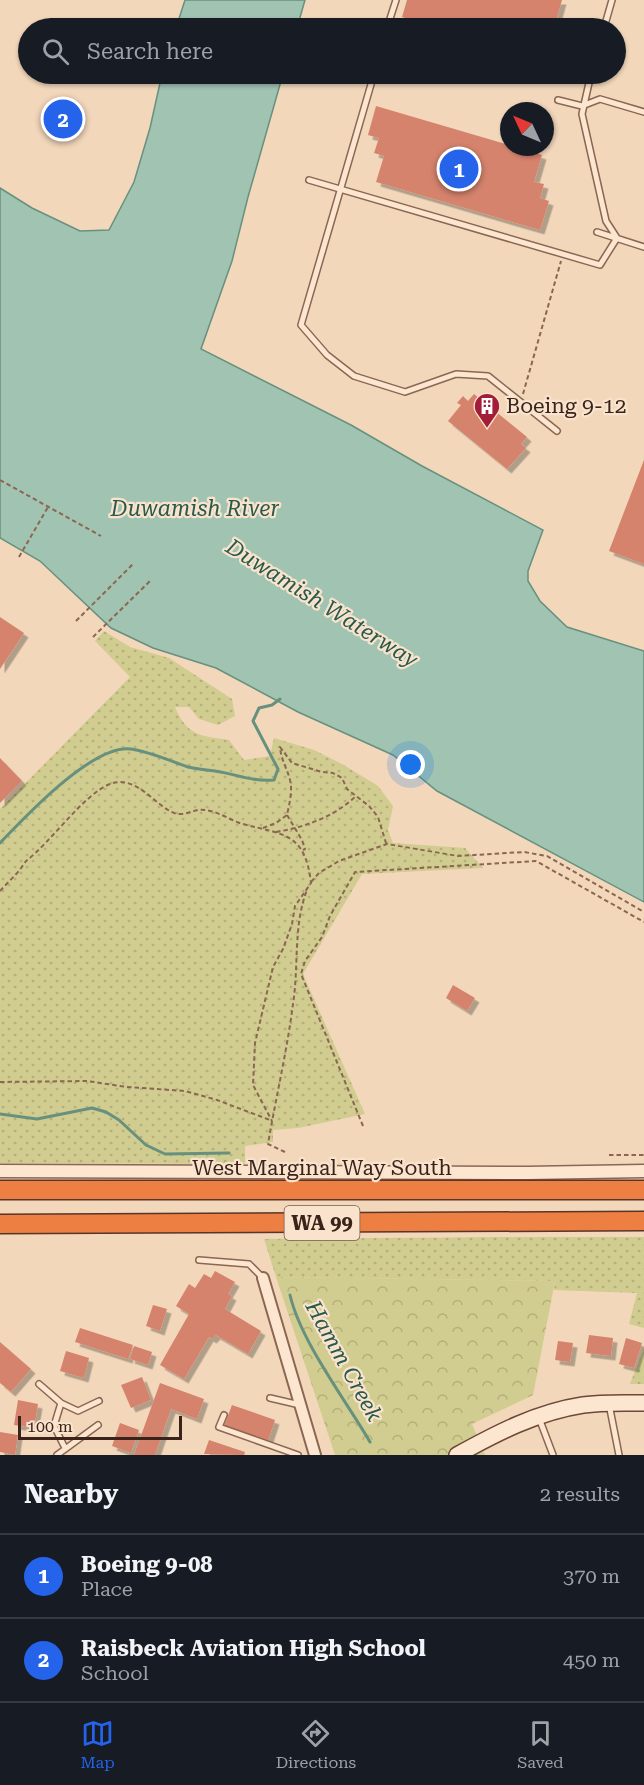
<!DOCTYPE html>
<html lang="en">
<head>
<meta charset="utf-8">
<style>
  body { margin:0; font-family:"Roboto Serif",serif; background:#20242c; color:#f1f3f6 }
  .compass { position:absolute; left:500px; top:102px; width:54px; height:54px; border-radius:50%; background:#171b24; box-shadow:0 2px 4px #0004; rotate:314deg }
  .scale { position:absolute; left:18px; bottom:15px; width:164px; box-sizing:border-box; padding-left:6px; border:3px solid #39231a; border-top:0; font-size:16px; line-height:21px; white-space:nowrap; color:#39231a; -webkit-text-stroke:4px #f9e3cc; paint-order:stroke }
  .you { position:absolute; left:411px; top:765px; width:21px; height:21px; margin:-15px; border:4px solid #fff; border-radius:50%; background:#1a73e8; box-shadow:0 0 0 9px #1a73e833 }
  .badge { display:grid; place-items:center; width:39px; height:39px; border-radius:50%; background:#2563eb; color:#fff; font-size:20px; font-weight:700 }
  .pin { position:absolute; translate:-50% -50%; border:3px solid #fff; box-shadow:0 2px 6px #0006 }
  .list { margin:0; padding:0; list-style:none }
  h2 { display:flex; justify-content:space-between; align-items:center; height:78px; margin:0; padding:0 24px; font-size:26px }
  h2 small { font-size:20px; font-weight:400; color:#9ea1a6 }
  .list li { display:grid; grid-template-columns:39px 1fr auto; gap:18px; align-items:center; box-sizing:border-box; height:84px; padding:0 24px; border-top:2px solid #363941 }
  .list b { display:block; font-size:22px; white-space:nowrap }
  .list p { margin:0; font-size:20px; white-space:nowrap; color:#9ea1a6 }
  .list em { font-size:20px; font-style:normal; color:#9ea1a6 }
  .icon { flex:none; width:33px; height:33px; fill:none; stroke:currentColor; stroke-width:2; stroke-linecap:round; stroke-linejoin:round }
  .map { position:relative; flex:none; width:644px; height:1455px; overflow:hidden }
  .search { position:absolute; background:#171b24; box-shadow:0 2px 4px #0004; left:18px; right:18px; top:18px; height:66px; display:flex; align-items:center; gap:15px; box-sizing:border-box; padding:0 21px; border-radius:33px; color:#9ea1a6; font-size:22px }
  .sheet { height:246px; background:#171b24 }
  nav { display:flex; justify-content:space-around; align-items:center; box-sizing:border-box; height:84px; border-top:2px solid #363941; background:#171b24; font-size:16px; color:#9ea1a6 }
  nav a { display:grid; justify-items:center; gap:3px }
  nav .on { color:#2563eb }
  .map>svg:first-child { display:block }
</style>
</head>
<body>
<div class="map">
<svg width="644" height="1455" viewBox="0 0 644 1455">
  <defs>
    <pattern id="green-dots" width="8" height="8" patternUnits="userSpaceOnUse" patternTransform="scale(1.5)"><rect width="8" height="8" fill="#d1cc8f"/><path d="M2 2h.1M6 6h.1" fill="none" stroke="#b4af7b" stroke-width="1.8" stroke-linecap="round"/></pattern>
    <pattern id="forest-crowns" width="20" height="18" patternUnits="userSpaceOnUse" patternTransform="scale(1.5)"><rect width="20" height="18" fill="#d1cc8f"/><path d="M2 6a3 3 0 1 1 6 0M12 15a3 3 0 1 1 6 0" fill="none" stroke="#b4af7b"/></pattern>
    <filter id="shadow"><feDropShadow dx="4.5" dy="4.5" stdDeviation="0" flood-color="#0004"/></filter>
  </defs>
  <rect width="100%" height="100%" fill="#f2d7bb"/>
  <path fill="url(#green-dots)" d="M104,631L130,647L169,658L232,699L235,716L218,725L199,719L189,707H175C187,736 201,736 229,740L244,760L270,756L274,738L314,750L342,764L378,786L393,806L388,830L393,843L465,848L483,868L362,874L303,974L365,1114L298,1128L273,1130V1142L245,1146V1164L0,1163V809L130,677L95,641Z
    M505,1237H644V1328L629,1324L637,1293L554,1290L555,1281L276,1277L264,1239Z
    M644,1348V1384H630Z"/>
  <path fill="url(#forest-crowns)" d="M276,1277L555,1281L533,1395L472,1424L485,1455H335Z"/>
  <path fill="#a0c3b2" stroke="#67917e" stroke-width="1.5" d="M185,0H305L297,28H176Z
    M162,74H283L248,197L232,261L201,349L351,425L422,466L543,530L528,571V581L540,601L567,627L644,651V902L437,791L393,755L298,712L216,668L153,648L111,628L40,561L0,538V188L32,208L80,231L109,230L134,182L150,128Z"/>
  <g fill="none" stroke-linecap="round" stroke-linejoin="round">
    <path stroke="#67917e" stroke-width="3" d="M0,843C26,816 93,744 131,749C151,752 170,761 188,767C197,769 206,770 215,771C236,774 252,782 274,780L278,769L253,721L259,708L272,705L280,699
      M0,1114L37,1119L92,1108L106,1112L119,1120L146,1145L165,1154L229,1153
      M290,1295C301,1342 345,1399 370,1442"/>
  </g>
  <path fill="#d5836d" filter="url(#shadow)" d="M407,0H562L554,28H439L402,17Z
    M376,106L509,145V147H516L542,155L534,182L544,184L540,198L549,201L540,230L376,182L384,156L374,153L379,138L368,135Z
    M474,394L527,437L521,444L526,448L507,469L448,421L461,405L457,403L463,396L468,401Z
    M644,460V564L609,551Z
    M0,617L24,633L0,669Z
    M0,758L22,781L0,803Z
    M453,985L475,998L467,1011L446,998Z
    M215,1271L235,1282L228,1294L232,1296L225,1309L261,1331L248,1354L216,1335L212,1339L209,1337L184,1379L160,1365L189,1314L176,1306L189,1284L195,1288L204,1274L211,1278Z
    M153,1305L167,1309L160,1331L146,1326Z
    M80,1328L133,1345L128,1359L75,1342Z
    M589,1335L613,1338L611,1356L586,1353Z
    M626,1338L642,1343L634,1368L619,1364Z
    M558,1341L573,1343L570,1362L555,1360Z
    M0,1342L31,1369L11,1392L0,1383Z
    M134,1346L152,1352L148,1365L130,1359Z
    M66,1351L89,1358L84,1378L60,1371Z
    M142,1377L151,1400L131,1408L121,1385Z
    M160,1383L204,1399L197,1419L171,1409L155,1455H134Z
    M18,1400L38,1404L34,1428L14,1425Z
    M232,1405L275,1420L268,1441L224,1426Z
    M120,1423L139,1430L131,1453L112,1446Z
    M0,1432L18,1435L15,1455L0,1452Z
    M209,1440L245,1452L244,1455L204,1454Z"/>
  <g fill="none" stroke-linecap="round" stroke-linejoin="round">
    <g stroke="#8b6653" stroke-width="8">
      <path id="service" d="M387,28L396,0
        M604,28L612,0
        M374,74L301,325L327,355L354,376L405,392L456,374L488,376L557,431
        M591,74L582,114L606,221L617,238
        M558,100L582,106L600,99L644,112
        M309,180L600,265L617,238
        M597,232L644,247
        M199,1260L249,1264L263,1278
        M39,1384L61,1403L54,1426L65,1448
        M270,1398L300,1405
        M61,1403L78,1411L99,1401
        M609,1404L619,1455
        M224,1415L219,1427L298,1455
        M539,1418L553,1455
        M57,1455L98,1425"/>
    </g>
    <g stroke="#8b6653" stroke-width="14">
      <path id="minor" d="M263,1278L315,1455"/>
    </g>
    <g stroke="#8b6653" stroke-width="15">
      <path id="tertiary" d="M0,1171L527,1173L644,1171"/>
    </g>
    <g stroke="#6d4737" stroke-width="18">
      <path id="secondary" d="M457,1455C497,1433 537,1412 583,1405C603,1402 624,1403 644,1403"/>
    </g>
    <g stroke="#583529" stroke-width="21">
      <path id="motorway" d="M0,1190H644
        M0,1224L644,1221"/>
    </g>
    <path stroke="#8b6653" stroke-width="2" stroke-dasharray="4.5 3" stroke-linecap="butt" d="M523,394L561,261
      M0,480L101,536
      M19,557L48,507
      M76,621L133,564
      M93,637L151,580
      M287,815L302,840L305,849L303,850
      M263,828L276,823L287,815C289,805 293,791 290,780C287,768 281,760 280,747L292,763L322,772L333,773L342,778L347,789L369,806L378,817L386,843
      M276,832C305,827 334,817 356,796
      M311,882L319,873L339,861L387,844L458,856L524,852L547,856L644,912
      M0,891L19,871L26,861C51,842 84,794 110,784C136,774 154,805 174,813C186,817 194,808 205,810C218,811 231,821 243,824C285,835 305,833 311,883L295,906L292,924L283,949L273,967L255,1043L253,1085L272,1121
      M0,1082L87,1081L127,1087L185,1091L217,1100L270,1120
      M363,1126L301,974L305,961L322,937L330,916L355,872L536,861L644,922
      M285,1152L268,1144C276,1097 287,1051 293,1004C299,966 293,926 307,890
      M609,1155H644"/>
    <use href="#service" stroke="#fce6cf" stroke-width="5"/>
    <use href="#minor" stroke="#fce6cf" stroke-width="10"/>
    <use href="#tertiary" stroke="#fce6cf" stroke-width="12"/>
    <use href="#secondary" stroke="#fce6cf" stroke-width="15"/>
    <use href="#motorway" stroke="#ec7f41" stroke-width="18"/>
  </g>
  <defs>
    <g id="building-pin" transform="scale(1.35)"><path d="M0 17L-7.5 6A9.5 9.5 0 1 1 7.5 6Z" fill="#a11d38" stroke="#f9e3cc"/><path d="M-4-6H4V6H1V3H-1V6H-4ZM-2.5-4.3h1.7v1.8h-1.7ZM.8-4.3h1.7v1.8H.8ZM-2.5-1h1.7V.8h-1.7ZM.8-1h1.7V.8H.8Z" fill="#fff"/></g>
  </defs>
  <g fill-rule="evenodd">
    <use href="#building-pin" x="487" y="406"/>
  </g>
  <g text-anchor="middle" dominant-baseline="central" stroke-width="4.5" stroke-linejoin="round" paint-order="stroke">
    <rect fill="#f9e3cc" stroke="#735d4f" stroke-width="1.5" x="284.5" y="1206" width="75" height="34" rx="4.5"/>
    <g font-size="20" font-weight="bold" fill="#39231a">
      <text x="322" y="1223">WA 99</text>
    </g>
    <g font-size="21" fill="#39231a" stroke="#f9e3cc" text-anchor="start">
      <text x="506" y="406">Boeing 9-12</text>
    </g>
    <g font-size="21" fill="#39231a" stroke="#f9e3cc">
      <text x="322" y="1168">West Marginal Way South</text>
    </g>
    <g font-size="22" font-style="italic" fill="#275a4d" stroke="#f9e3cc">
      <text x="195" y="508">Duwamish River</text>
      <text transform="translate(322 603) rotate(32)">Duwamish Waterway</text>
      <text transform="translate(344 1361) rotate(61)">Hamm Creek</text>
    </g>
  </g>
</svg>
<svg class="compass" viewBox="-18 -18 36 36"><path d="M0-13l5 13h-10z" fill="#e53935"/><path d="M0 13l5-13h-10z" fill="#9ea1a6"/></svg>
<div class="scale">100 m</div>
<div class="you"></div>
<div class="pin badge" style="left:459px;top:169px">1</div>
<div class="pin badge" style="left:63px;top:119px">2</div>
<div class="search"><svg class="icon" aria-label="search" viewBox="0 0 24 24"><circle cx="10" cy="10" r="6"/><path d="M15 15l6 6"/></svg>Search here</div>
</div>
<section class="sheet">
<h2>Nearby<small>2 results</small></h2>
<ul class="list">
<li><span class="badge">1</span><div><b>Boeing 9-08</b><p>Place</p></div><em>370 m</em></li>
<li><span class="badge">2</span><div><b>Raisbeck Aviation High School</b><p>School</p></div><em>450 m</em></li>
</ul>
</section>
<nav>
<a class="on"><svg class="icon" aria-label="map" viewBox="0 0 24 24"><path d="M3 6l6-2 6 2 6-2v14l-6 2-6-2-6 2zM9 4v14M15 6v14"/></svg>Map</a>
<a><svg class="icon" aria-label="directions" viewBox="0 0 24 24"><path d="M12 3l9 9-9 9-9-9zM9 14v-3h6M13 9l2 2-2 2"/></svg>Directions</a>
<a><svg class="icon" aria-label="saved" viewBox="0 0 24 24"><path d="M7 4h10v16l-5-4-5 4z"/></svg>Saved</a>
</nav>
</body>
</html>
